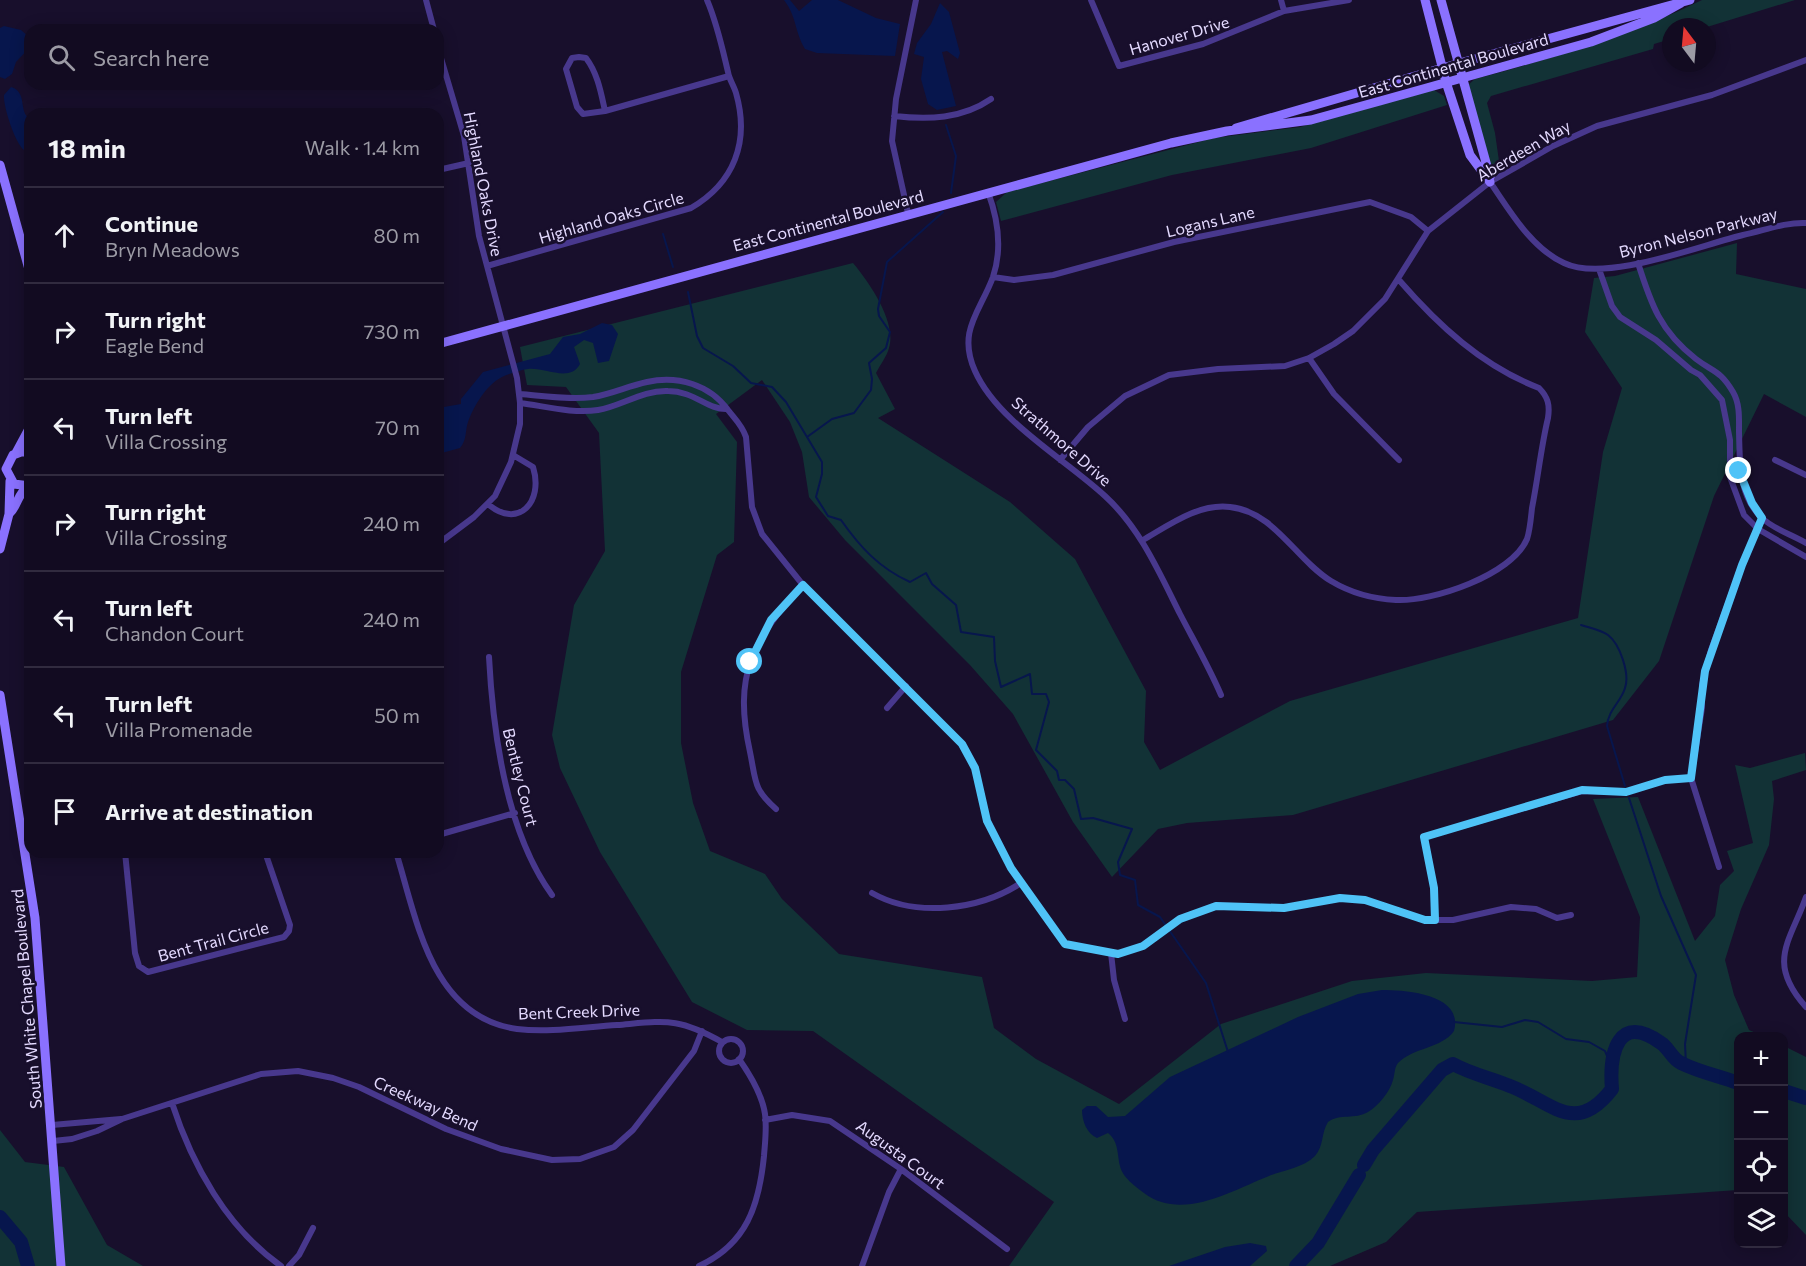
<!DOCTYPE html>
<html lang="en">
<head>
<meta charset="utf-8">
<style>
  body { margin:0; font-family:Commissioner,sans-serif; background:#1b142a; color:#f1f3f6 }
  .controls { position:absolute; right:18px; bottom:18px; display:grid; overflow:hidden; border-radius:12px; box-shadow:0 3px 15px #0003 }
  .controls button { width:54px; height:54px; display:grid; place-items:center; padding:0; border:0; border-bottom:2px solid #312b3f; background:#120b21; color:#f1f3f6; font:30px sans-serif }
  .compass { position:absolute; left:1662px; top:18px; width:54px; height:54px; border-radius:50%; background:#120b21; box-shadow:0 3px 15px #0003; rotate:344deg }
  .stop { position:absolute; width:18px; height:18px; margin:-14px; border:4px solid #4fc3f7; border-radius:50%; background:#fff }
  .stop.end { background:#4fc3f7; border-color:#fff; box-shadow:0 2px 6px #0008 }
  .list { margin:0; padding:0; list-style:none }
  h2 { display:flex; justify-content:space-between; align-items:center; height:78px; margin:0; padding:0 24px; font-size:26px }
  h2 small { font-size:20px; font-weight:400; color:#9c9ba5 }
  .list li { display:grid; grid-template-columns:39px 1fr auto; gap:18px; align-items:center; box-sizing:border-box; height:96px; padding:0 24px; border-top:2px solid #312b3f }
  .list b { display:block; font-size:22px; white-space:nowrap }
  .list p { margin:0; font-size:20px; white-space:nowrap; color:#9c9ba5 }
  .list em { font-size:20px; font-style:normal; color:#9c9ba5 }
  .icon { flex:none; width:33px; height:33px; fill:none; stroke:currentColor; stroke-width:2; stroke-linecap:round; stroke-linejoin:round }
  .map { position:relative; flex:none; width:1806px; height:1266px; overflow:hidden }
  .search { position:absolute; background:#120b21; box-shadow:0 3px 15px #0003; left:24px; top:24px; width:420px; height:66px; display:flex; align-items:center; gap:15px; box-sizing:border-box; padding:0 21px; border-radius:18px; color:#9c9ba5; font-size:22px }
  .panel { position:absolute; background:#120b21; box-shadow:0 3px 15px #0003; left:24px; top:108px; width:420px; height:750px; border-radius:18px }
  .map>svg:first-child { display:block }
</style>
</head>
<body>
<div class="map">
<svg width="1806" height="1266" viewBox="0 0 1806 1266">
  <rect width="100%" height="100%" fill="#180f2c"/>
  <path fill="#123236" d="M1702,0H1795L1707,27H1671V39L1654,44L1653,49L1491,96L1487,103L1495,133L1500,168L1498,171L1490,168L1468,85L1475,79C1553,58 1629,36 1702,0Z
    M1434,90L1444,96L1447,105L1311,148L1172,175L1001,221L996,202L1007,192L1214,138L1300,127Z
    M1737,243L1736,274L1806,289V417L1764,394L1714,496L1659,661L1613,720L1293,815L1187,823L1158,829L1112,877L1073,822L1013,714L970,665L845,540L809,497L802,452L790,422L762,380L716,414L737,442L734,542L717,555L681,672V743L693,803L710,851L765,874L782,899L839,954L982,977L994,1028L1036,1059L1119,1104L1221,1024L1352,981L1426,973L1592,981L1637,977L1640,917L1593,799L1638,797L1695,941L1715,916L1720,885L1734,871L1727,851L1753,843L1735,765L1750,768L1805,753L1806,770L1772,781L1774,799L1769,845L1741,909L1725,960L1734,995L1749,1030L1763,1036H1738V1190L1417,1212L1386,1242L1330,1266H1009L1054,1202L813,1031L747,1030L692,1002L600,852L560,768L552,735L574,605L605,551L599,433L566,387L527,385L520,347L853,263C869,282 897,322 889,348C887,356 880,365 876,373L895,409L878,418L1010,502L1075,559L1146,691L1144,742L1160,770L1290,701L1578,618L1603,452L1622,388L1585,332L1594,278L1615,276Z
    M1784,1046L1806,1057V1235L1784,1212Z
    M0,1130L25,1162L64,1167L107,1245L143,1266H0Z"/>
  <path fill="#07164d" d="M784,0H790L799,11L812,0H838L876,18L900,24L895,56L817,53L805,49C794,30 797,17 784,0Z
    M940,3L949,12L960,53L958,59L947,51L942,52L956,106L937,110L928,104L921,79L924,57L914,54L917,43L931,24Z
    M4,26L21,30L30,38V47L16,62L12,74L5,79L0,77V28Z
    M11,87C28,92 18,112 30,119V150H24C15,143 3,106 4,95Z
    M602,323L612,325L618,334L609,361L598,363L593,343L584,340L574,347L580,364C570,383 545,367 528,369C520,370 509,374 502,377C486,385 474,406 468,422C465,431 467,440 460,448L438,454V408L461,404V399L483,372L550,354L563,337L580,334Z
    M1382,990C1406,990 1464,994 1454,1031C1441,1049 1414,1047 1398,1063C1394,1068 1395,1074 1393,1080C1390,1092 1378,1106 1368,1112C1355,1120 1340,1113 1328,1122C1321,1133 1324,1146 1315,1156C1303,1168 1284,1170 1269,1176C1233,1190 1182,1222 1144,1193C1136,1187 1122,1177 1120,1166C1117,1154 1119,1142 1108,1133L1097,1138C1087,1134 1082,1121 1082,1110L1087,1106H1096L1108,1117L1125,1116L1170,1077L1298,1017L1358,994Z
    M1250,1243L1266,1246L1267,1251L1250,1266H1169L1225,1247Z"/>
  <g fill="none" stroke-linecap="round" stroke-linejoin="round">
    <path stroke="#07164d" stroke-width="2" d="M946,125L956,156L951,193
      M663,234L673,267
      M688,292L697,336L703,348L733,366L751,383L772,387L786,402L822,462V474L816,497L828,516L841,520C860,547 879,568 910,582L926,573L932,584L956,605L961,632L994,637L995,661L1001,687L1030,674L1032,694H1046L1049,702L1036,750L1057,771L1059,780H1065L1074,789L1081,819L1093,818L1132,829L1118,862L1120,875L1135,880L1138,905L1160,917L1206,983L1228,1052
      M807,437L832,419L854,413L871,390L872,379L869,363L886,348L890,332L879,316L878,309L887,262L943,212
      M1581,625C1590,628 1601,630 1608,635C1620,644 1630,674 1625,688C1621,702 1608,710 1607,726L1625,786
      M1629,798L1661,896L1696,975L1685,1044L1686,1065
      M1454,1022L1502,1027L1525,1020L1538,1022L1566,1039L1589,1042L1605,1051L1610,1063"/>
    <path stroke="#07164d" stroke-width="14" d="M1784,1091L1806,1098
      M1364,1165L1373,1150L1442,1070L1453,1064C1471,1074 1491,1078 1510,1086C1552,1102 1575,1137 1612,1089C1609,1053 1618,1012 1661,1043C1669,1048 1672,1059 1681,1063C1699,1072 1719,1076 1738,1083
      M0,1217L21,1242L28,1266
      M1296,1266L1318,1243L1359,1175"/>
    <path stroke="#48388d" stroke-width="6" d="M426,0L434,30
      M1091,0L1119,66L1203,44L1284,11L1349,0
      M1281,0L1284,11
      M438,48L464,136L479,236L517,378L520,403V424L511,462L495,496L474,517L438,544
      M579,57L586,58C598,74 601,93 605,111L583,114L577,107L566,69L572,58Z
      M605,111L729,76
      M894,116C928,120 962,119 991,99
      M438,170L469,163
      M1490,182C1510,211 1531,248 1564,263C1605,283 1698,246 1743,235C1763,231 1785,222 1806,223
      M988,192C998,219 1002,250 993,277C980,312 957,331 975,371C997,421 1065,459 1105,496C1140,528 1159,572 1180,614C1194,641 1209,667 1221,695
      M908,213L892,141L896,99L916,0
      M1638,263C1651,304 1660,331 1696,359C1713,372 1720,370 1733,392C1740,404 1739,418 1739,432C1740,462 1738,496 1762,518C1773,529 1793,535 1806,543
      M487,266L691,208C734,183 750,142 736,93C734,86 729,79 728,72C722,47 717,23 707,0
      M1599,269L1612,306L1620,317L1656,340L1691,370L1700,375L1722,400L1730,440V477L1744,515L1758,529L1806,557
      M993,277L1014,280L1053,275L1174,242L1370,202L1411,217L1428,231
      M1309,358L1334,394L1399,460
      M520,394C544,396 569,400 593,397C612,394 628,386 647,382C678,375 710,385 728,410C735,419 742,425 746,437L752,507L762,534L803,585L962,744L975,768L987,821L1011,868L1065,944L1118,954L1143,946L1180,919L1217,906L1284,908L1340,898L1365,900L1425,920H1453L1511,907L1536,909L1557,918L1571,915
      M520,403C544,406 573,414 598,410C622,406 642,390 668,391C694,391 708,410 727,409
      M1060,460L1088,427L1125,396L1169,375L1218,369L1285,366L1309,358L1334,344L1353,331L1385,299L1428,231L1490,182L1553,146L1597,126L1712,95L1806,60
      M1775,460L1806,475
      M488,504C518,530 544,502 533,467L513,455
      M1143,540C1169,525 1199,503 1230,507C1275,512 1295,559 1331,581C1351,593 1373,599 1396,600C1432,602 1512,575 1527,539C1530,530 1531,517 1532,508C1538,478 1541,447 1548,418C1550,405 1548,397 1539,388C1482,366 1438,325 1399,280
      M489,657C493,733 507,833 552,895
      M887,708L906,686
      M776,809C753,789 756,781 750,752C733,675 752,640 803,585
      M438,835L515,813
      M125,852L135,953L139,966L148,972L284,937L289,931L290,925L265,852
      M396,852C417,920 431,1017 517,1029C549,1033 585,1027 617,1025C666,1021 678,1017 722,1042
      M1719,867L1691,778L1702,708V685L1711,650L1742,565L1762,518
      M872,893C916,918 980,910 1021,883
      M1806,897C1790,942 1766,962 1806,1007
      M1435,920L1434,888L1424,837L1582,791L1626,792L1665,780L1691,778
      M1111,953L1114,980L1125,1019
      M719 1051a12 12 0 1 1 24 0a12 12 0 1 1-24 0Z
      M172,1103C192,1165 227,1228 281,1266
      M765,1120L792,1115L830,1121L901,1169L1007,1249
      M52,1125L121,1119
      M53,1141L72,1139L97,1131L122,1119L261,1074L298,1071L333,1078L359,1087L446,1129L501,1149L552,1160L580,1159L614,1147L633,1130L694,1051L702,1031
      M289,1266L299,1255L313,1228
      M699,1266C747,1244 759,1205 764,1156C765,1142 767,1128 765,1114C762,1094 751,1076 739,1059
      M862,1266L889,1192L901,1169"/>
    <path stroke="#8a71ff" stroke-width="9" d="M1425,0L1446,82L1470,155L1490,182
      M1441,0L1490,177
      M1236,128L1460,63L1690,0
      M0,165L30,273
      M438,344L1171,143L1227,131L1311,120L1380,101L1591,42L1654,18L1681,3
      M30,452H21L13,455L6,469L14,484L30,486
      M16,453L30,427
      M9,514C18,506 17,494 28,487
      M0,549L9,514L10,481
      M0,695L35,918L61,1266"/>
  </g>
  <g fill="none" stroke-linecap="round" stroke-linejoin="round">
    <path stroke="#4fc3f7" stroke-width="8" d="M750,662L771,620L803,585L962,744L975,768L987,821L1011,868L1065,944L1118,954L1143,946L1180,919L1216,906L1284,908L1340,898L1365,900L1425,920H1435L1434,888L1424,837L1582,790L1626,792L1665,780L1691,778L1705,671L1742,565L1762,518L1752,503L1739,471"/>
  </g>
  <g text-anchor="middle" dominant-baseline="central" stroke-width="5" stroke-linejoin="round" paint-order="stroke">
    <g font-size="16" fill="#e4daff" stroke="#180f2c">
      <text transform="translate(1179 35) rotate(-16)">Hanover Drive</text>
      <text transform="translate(1453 65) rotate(-16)">East Continental Boulevard</text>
      <text transform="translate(1523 150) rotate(-30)">Aberdeen Way</text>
      <text transform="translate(484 184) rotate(79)">Highland Oaks Drive</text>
      <text transform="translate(611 217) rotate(-16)">Highland Oaks Circle</text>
      <text transform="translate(828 220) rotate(-15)">East Continental Boulevard</text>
      <text transform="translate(1210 221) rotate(-13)">Logans Lane</text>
      <text transform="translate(1698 232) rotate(-14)">Byron Nelson Parkway</text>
      <text transform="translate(1062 441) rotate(41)">Strathmore Drive</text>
      <text transform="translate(521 777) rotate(76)">Bentley Court</text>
      <text transform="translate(213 941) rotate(-15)">Bent Trail Circle</text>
      <text transform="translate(26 999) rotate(-95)">South White Chapel Boulevard</text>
      <text transform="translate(579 1011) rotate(-2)">Bent Creek Drive</text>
      <text transform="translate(426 1103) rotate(24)">Creekway Bend</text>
      <text transform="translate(901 1154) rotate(36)">Augusta Court</text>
    </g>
  </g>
</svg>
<div class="controls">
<button>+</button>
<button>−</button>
<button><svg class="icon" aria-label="locate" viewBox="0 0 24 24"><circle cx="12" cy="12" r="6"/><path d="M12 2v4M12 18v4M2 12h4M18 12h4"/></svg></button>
<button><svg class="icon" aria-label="layers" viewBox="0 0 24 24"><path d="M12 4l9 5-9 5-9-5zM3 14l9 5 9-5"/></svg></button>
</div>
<svg class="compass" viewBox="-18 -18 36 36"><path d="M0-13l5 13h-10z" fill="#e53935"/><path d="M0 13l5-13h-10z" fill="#9c9ba5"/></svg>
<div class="stop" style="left:750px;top:662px"></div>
<div class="stop end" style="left:1739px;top:471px"></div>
<div class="search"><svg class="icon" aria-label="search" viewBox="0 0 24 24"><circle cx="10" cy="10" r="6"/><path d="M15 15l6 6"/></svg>Search here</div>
<section class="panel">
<h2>18 min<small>Walk · 1.4 km</small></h2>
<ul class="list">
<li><svg class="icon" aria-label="ahead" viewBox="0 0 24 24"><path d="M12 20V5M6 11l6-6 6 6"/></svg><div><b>Continue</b><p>Bryn Meadows</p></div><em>80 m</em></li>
<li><svg class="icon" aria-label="right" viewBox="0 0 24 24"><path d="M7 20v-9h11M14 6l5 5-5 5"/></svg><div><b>Turn right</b><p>Eagle Bend</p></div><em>730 m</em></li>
<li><svg class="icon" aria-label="left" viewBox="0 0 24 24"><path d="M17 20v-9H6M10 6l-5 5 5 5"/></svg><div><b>Turn left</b><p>Villa Crossing</p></div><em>70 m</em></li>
<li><svg class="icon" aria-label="right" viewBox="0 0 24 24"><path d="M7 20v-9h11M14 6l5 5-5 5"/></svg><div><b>Turn right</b><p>Villa Crossing</p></div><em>240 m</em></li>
<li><svg class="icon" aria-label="left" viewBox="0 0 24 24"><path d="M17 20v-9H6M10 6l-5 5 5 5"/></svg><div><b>Turn left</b><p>Chandon Court</p></div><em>240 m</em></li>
<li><svg class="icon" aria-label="left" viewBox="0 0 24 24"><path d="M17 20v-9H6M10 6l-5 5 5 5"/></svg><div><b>Turn left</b><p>Villa Promenade</p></div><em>50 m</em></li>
<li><svg class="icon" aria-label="arrive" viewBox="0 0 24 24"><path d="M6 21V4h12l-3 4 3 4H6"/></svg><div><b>Arrive at destination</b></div></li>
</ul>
</section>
</div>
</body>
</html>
